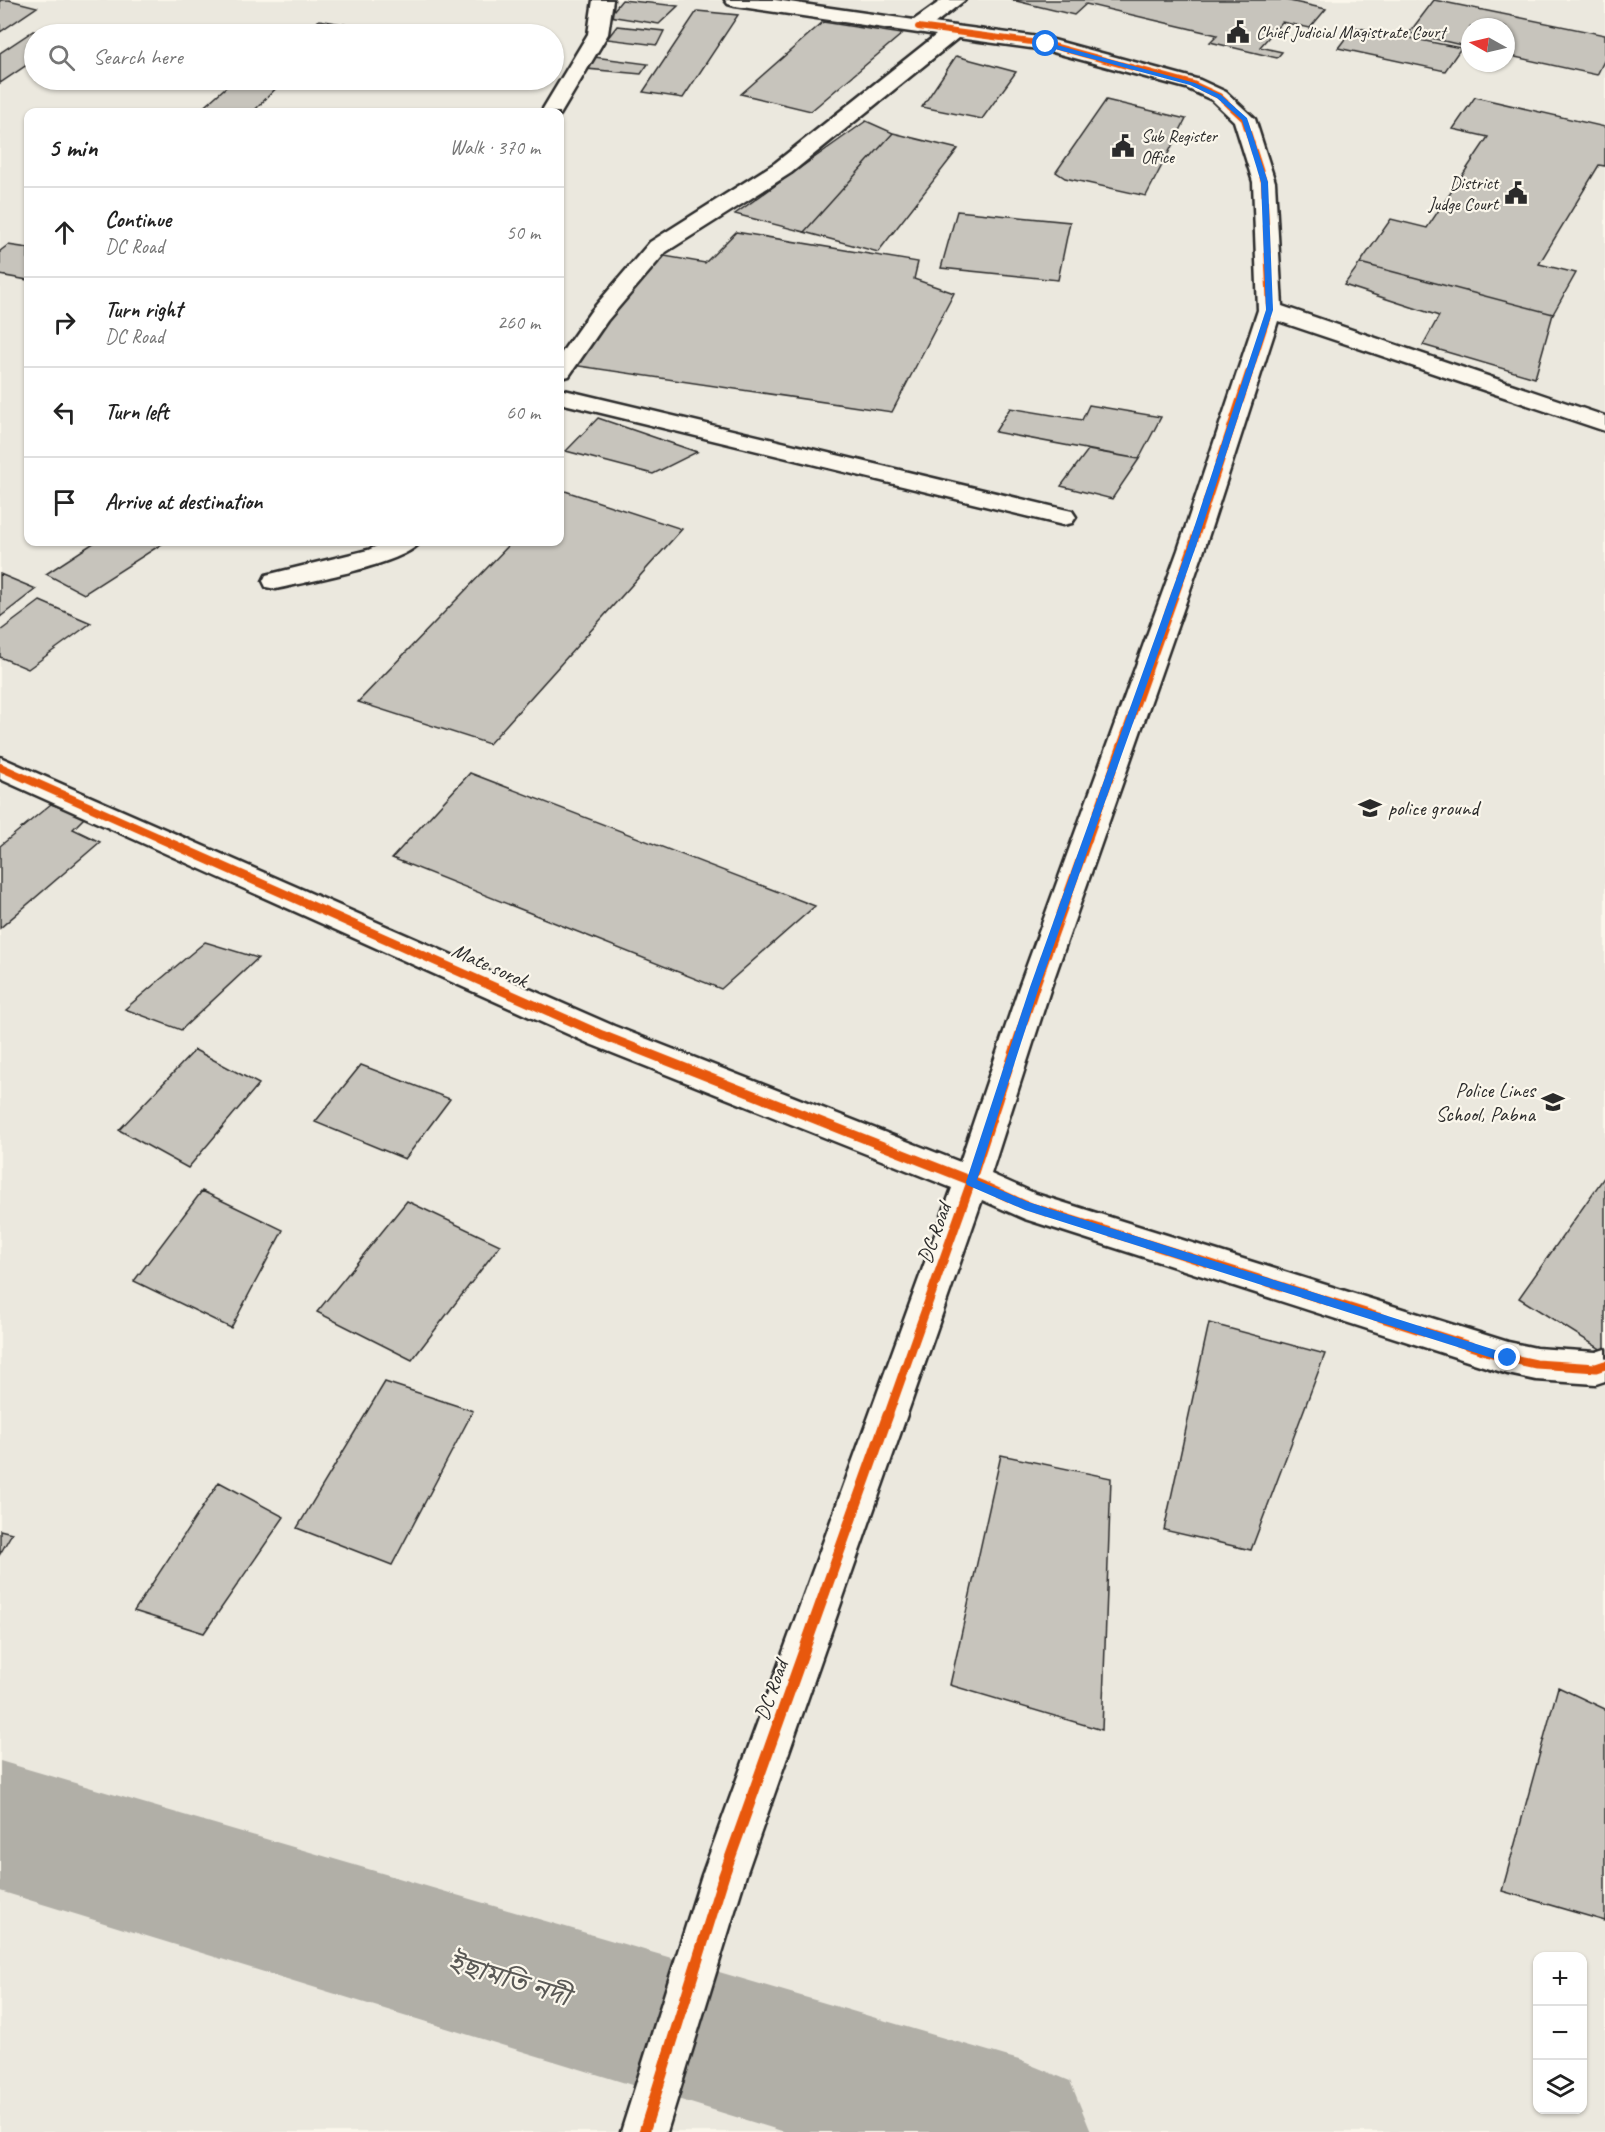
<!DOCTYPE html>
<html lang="en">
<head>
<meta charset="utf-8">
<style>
  body { margin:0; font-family:Caveat,"Noto Sans Bengali",sans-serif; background:#f2f2f2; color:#222 }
  .controls { position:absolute; right:18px; bottom:18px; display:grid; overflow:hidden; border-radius:12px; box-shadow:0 2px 4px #0004 }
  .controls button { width:54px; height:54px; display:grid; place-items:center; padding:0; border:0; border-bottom:2px solid #e0e0e0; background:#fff; color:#222; font:30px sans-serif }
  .compass { position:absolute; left:1461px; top:18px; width:54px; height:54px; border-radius:50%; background:#fff; box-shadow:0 2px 4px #0004; rotate:278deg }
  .stop { position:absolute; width:18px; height:18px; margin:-14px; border:4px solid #1a73e8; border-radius:50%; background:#fff }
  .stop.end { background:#1a73e8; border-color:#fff; box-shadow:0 2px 6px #0008 }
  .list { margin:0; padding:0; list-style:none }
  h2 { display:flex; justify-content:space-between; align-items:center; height:78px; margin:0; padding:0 24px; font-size:26px }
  h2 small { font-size:20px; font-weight:400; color:#767676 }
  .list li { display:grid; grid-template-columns:39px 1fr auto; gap:18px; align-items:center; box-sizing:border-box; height:90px; padding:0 24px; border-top:2px solid #e0e0e0 }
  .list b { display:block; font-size:22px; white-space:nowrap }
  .list p { margin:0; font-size:20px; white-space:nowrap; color:#767676 }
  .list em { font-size:20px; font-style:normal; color:#767676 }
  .icon { flex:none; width:33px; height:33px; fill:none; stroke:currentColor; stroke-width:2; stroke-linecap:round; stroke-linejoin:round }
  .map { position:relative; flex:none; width:1605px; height:2132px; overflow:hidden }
  .search { position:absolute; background:#fff; box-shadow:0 2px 4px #0004; left:24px; top:24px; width:540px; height:66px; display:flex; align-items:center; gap:15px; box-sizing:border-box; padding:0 21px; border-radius:33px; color:#767676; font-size:22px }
  .panel { position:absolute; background:#fff; box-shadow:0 2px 4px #0004; left:24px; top:108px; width:540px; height:438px; border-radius:12px }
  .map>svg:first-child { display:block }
</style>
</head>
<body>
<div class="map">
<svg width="1605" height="2132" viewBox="0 0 1605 2132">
  <rect width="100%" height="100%" fill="#fbf7ec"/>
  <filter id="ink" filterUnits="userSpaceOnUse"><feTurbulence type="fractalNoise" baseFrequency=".0167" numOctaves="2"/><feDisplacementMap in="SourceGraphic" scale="12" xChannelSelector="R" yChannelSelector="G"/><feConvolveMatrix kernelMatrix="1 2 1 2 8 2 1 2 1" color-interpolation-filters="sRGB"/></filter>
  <g filter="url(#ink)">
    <path fill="#ebe8de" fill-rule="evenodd" d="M0,0H1605V2132H0ZM1470,27H1506V63H1470ZM34,34H554V80H34ZM28,112H560V542H28ZM1538,1956H1582V2110H1538Z"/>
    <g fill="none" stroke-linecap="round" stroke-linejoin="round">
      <path fill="#b1afa7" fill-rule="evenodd" d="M0,1761L1019,2060L1070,2081L1091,2132H785L0,1891Z"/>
    </g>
    <path fill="#c7c4bc" stroke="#2b2b2b" stroke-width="1.5" d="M0,0H9L37,7L0,32Z
      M622,0L678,6L659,24L609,16Z
      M1012,0H1285L1326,9L1310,28L1282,22L1260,47L1282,52L1277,58L1210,42L1217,35L1086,4L1074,15Z
      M1434,0L1605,35V59L1597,75L1506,55V27H1470V47L1409,33Z
      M697,11L738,15L683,98L643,92Z
      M319,20L348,25L341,34H306Z
      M823,22L902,34L811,111L741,94Z
      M617,26L664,31L657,45L607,39Z
      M1354,27L1461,48L1445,71L1338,48Z
      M33,31L48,34H34V60L0,83V53Z
      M956,56L1016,72L982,119L922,107Z
      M594,57L648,64L641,74L587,69Z
      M234,80H284L253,112H198Z
      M1475,97L1605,127V166L1599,165L1539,264L1576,273L1553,314L1360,263L1391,219L1427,228L1488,137L1453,129Z
      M1106,100L1186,119L1146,196L1065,178L1056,172Z
      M866,121L893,133L804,232L735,214Z
      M893,133L958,149L878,252L804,232Z
      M957,211L1070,222L1058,280L941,268Z
      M736,232L918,262L914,279L954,293L892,412L572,365L653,254L705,263Z
      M8,245L28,248V280L0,275V251Z
      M1360,263L1553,314L1535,378L1423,345L1439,316L1344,285Z
      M1089,405L1161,417L1139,459L995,432L1010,408L1082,420Z
      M598,418L697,452L653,474L566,451Z
      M1088,450L1139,459L1112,499L1061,486Z
      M562,490L682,529L489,744L358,702L512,542H560V493Z
      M95,542H165L84,594L46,574Z
      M0,574L36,589L0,617Z
      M40,601L91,623L28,669L0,657V631Z
      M470,773L815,906L721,989L392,858Z
      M51,804L85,817L73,829L100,842L0,928V846Z
      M205,942L258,958L181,1030L125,1009Z
      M195,1050L259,1084L188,1168L119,1130Z
      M361,1065L450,1099L405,1159L315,1122Z
      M1605,1176V1352L1519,1298Z
      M202,1191L283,1230L231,1328L134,1281Z
      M407,1201L500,1245L412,1360L317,1312Z
      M1209,1323L1325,1354L1251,1550L1164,1530Z
      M385,1382L473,1411L392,1565L297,1528Z
      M1001,1455L1111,1478L1102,1730L950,1685Z
      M219,1482L284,1517L204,1633L134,1611Z
      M0,1530L12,1533L0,1554Z
      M1558,1687L1605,1709V1921L1502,1891Z"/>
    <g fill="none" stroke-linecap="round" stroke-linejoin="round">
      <g stroke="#2b2b2b" stroke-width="5">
        <path id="minor" d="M593,0H613L608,34L560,115V112H541L588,34Z
          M918,21L1046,38L1200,80L1226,92L1255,119L1275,182L1282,306L1605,416V431L1278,321L1204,550L1051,987L991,1174L1036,1194L1508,1342L1536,1348L1596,1352L1605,1349V1381L1596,1384L1536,1380L1508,1374L1025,1219L982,1200L746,1875L667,2132H621L702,1875L952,1188L590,1044L0,779V757L614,1026L960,1162L1019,987L1178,550L1258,310L1253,182L1234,121L1212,100L1186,88L1045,50L958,38L791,173L666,252L607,321L569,376L560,378V355L591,311L650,242L775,163L936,35L911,31L908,27L911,23Z
          M560,389L1063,509L1072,511L1076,517L1072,523L1063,525L560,403Z
          M386,542H420C405,564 305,582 276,589L266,587L263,581L266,575L368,550Z"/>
      </g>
      <g stroke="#2b2b2b" stroke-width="5">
        <path id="highway" d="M725,0H775L914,20L942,0H965L925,31L918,33L735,6L728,4Z"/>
      </g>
      <use href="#minor" fill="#fbf7ec" fill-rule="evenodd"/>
      <use href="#highway" fill="#fbf7ec" fill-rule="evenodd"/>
      <g stroke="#fbf7ec" stroke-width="8">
        <path id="cycleway-far3" d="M918,27L1046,44L1193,84L1219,96L1244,119L1264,182L1270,310L1249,375"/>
      </g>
      <g stroke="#fbf7ec" stroke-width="10">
        <path id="cycleway-far2" d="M0,767L162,839
          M1088,839L1191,550L1249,373"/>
      </g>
      <g stroke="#fbf7ec" stroke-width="13">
        <path id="cycleway-far1" d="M159,838L602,1035L984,1186L1025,1205L1508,1358L1536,1364L1596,1368L1605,1365
          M888,1416L971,1182L1035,987L1088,838"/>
      </g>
      <g stroke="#fbf7ec" stroke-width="15">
        <path id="cycleway" d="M644,2132L724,1875L888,1415"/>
      </g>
      <use href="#cycleway-far3" stroke="#e8590c" stroke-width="6"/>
      <use href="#cycleway-far2" stroke="#e8590c" stroke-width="8"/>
      <use href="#cycleway-far1" stroke="#e8590c" stroke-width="9"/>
      <use href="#cycleway" stroke="#e8590c" stroke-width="11"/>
    </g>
  </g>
  <path fill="#1a73e8" d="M1046,42L1195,83L1221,95L1247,118L1268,182L1273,310L1195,549L1039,987L977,1180L1028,1202L1511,1355V1361L1508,1363L1025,1210L967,1185L966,1182L1030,987L1187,549L1266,310L1261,182L1242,120L1217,98L1190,85L1044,46Z"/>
  <defs>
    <g id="civic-bare" transform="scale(1.8)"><path d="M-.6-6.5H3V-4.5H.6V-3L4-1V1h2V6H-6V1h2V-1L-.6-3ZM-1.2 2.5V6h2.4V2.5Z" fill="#2b2b2b" stroke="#fbf7ec" stroke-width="2.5" paint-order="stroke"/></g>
    <g id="university-bare" transform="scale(1.8)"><path d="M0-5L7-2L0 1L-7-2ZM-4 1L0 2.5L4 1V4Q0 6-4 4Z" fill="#2b2b2b" stroke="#fbf7ec" stroke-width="2.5" paint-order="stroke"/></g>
    <g id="school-bare" transform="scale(1.8)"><path d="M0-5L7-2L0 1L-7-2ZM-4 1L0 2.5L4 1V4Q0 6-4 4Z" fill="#2b2b2b" stroke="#fbf7ec" stroke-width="2.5" paint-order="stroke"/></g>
  </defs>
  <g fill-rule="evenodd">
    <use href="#civic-bare" x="1238" y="32"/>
    <use href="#civic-bare" x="1123" y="146"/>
    <use href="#civic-bare" x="1516" y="193"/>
    <use href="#university-bare" x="1370" y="808"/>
    <use href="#school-bare" x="1553" y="1102"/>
  </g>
  <g text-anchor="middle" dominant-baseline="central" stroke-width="4.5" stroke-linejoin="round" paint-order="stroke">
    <g font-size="18" fill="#2b2b2b" stroke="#fbf7ec" text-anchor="start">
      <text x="1256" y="32">Chief Judicial Magistrate Court</text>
      <text x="1141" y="136">Sub Register<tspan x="1141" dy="21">Office</tspan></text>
      <text x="1498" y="183" text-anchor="end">District<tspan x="1498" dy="21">Judge Court</tspan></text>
    </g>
    <g font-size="21" fill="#2b2b2b" stroke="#fbf7ec" text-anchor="start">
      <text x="1388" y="808">police ground</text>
      <text x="1535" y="1090" text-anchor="end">Police Lines<tspan x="1535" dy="24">School, Pabna</tspan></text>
    </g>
    <g font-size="21" fill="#2b2b2b" stroke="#fbf7ec">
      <text transform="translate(490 965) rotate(24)">Mate sorok</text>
      <text transform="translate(934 1233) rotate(-70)">DC Road</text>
      <text transform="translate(771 1690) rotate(-70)">DC Road</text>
    </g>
    <g font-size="27" font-style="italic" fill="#5a5956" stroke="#fbf7ec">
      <text transform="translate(509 1979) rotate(17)">ইছামতি নদী</text>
    </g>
  </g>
</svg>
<div class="controls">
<button>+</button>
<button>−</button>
<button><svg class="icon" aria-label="layers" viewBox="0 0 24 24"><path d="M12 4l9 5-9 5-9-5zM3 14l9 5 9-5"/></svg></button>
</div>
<svg class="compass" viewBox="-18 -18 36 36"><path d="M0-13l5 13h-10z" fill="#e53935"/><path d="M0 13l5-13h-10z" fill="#767676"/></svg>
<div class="stop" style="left:1046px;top:44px"></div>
<div class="stop end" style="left:1508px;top:1358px"></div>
<div class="search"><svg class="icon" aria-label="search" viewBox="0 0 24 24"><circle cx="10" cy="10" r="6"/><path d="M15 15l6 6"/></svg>Search here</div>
<section class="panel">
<h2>5 min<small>Walk · 370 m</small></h2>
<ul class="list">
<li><svg class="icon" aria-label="ahead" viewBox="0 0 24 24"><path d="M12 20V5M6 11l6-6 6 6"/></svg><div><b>Continue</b><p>DC Road</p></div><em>50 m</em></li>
<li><svg class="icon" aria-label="right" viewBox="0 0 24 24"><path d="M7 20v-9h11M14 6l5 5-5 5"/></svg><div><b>Turn right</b><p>DC Road</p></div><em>260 m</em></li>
<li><svg class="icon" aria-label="left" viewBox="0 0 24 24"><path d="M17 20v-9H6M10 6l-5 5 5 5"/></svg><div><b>Turn left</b></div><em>60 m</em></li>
<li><svg class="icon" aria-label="arrive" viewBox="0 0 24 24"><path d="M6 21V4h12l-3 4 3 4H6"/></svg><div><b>Arrive at destination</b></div></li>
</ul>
</section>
</div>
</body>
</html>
